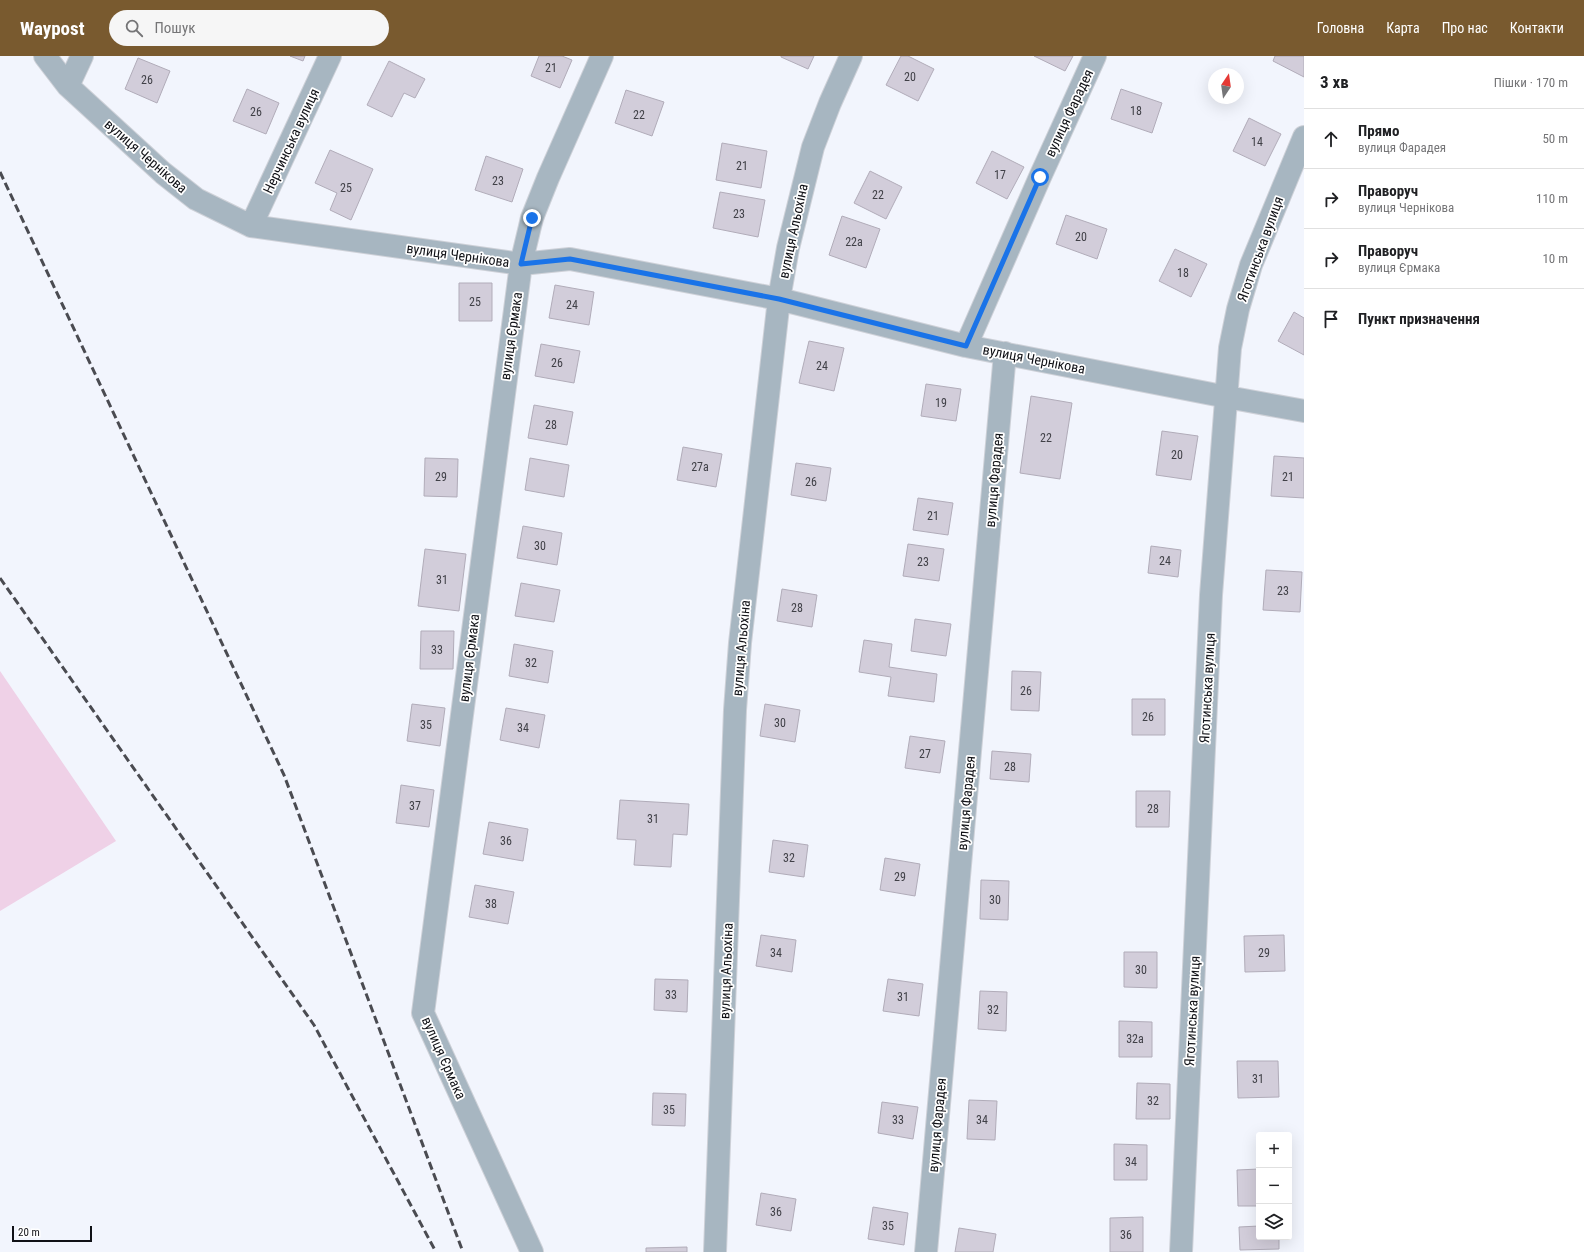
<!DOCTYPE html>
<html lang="uk">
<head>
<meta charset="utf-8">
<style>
  body { margin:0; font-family:"Roboto Condensed",sans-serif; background:#f6f6f6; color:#202124 }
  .controls { position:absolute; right:12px; bottom:12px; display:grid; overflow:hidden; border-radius:4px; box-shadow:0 4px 16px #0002 }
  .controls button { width:36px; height:36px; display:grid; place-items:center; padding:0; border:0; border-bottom:1px solid #e0e0e0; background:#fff; color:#202124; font:20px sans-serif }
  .compass { position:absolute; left:1208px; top:12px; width:36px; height:36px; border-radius:50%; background:#fff; box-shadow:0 4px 16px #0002; rotate:13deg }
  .scale { position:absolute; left:12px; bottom:10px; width:80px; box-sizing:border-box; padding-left:4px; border:2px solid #101116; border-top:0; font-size:11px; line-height:14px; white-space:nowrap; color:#101116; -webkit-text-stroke:3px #fff; paint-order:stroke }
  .stop { position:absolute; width:12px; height:12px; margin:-9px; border:3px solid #1a73e8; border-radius:50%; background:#fff }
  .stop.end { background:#1a73e8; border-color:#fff; box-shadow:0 1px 4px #0008 }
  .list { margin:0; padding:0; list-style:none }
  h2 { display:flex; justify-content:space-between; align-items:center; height:52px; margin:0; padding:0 16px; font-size:17px }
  h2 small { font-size:13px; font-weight:400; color:#757577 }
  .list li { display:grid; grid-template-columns:26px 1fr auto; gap:12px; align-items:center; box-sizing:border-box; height:60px; padding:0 16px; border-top:1px solid #e0e0e0 }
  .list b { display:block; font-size:15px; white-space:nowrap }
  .list p { margin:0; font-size:13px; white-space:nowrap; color:#757577 }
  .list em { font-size:13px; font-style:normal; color:#757577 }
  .icon { flex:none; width:22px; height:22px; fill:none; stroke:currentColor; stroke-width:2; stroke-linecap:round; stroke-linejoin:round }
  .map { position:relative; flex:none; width:1304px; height:1196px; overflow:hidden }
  header { display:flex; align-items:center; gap:24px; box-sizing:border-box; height:56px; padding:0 20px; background:#795a2f; color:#fff }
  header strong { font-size:19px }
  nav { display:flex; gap:22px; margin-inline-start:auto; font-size:14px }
  .search { width:280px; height:36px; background:#f6f6f6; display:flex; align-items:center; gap:10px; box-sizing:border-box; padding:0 14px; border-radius:22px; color:#757577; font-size:15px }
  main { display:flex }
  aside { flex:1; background:#fff }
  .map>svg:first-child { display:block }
</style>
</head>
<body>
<header>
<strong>Waypost</strong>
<div class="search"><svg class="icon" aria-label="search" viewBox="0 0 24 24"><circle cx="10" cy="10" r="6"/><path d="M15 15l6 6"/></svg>Пошук</div>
<nav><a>Головна</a><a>Карта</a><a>Про нас</a><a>Контакти</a></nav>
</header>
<main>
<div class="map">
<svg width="1304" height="1196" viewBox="0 0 1304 1196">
  <rect width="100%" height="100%" fill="#f2f5fd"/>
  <path fill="#efd1e7" d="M0,615L116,785L0,855Z"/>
  <path fill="#d2cdda" stroke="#b1acb9" d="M290,0H305L303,5Z
    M539,0H562L572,4L560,32L531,20Z
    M781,0H814L808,13L781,1Z
    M901,0H908L934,13L918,45L886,29Z
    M1034,0H1073L1065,15Z
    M1275,0H1304V21L1273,5Z
    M138,2L170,15L157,47L125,33Z
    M389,5L425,23L415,42L404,37L392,61L367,49Z
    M247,33L279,47L266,78L233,65Z
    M1121,33L1162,47L1152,77L1111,63Z
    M626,34L664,46L652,80L615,67Z
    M1249,62L1281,78L1265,110L1233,95Z
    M722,87L767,95L761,132L716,124Z
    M330,94L373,113L351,164L330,154L337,137L315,127Z
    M992,95L1024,111L1007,143L976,127Z
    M486,100L523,113L512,146L475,134Z
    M870,115L902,131L886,163L854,147Z
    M720,136L765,144L758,181L713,172Z
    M1066,159L1107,173L1097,203L1056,188Z
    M842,160L880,173L866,212L829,199Z
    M1175,193L1207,208L1191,241L1159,225Z
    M459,227H492V265H459Z
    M555,229L594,236L589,269L549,262Z
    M1294,256L1304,262V299L1278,285Z
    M809,285L844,292L834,335L799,327Z
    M541,288L580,295L574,327L535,320Z
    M926,328L961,333L956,365L921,360Z
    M1031,340L1072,347L1060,423L1020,417Z
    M534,349L573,356L567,389L528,382Z
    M1162,375L1198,380L1191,424L1156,419Z
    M683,391L722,398L716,431L677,424Z
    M1274,400L1304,402V442L1271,440Z
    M425,402L458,403L457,441L424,440Z
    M530,402L569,409L564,441L525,434Z
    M796,407L831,412L826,445L791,439Z
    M918,442L953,447L948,479L913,474Z
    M523,470L562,477L557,509L517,502Z
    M908,488L944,493L939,525L903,520Z
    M1151,490L1181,494L1178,521L1148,517Z
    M425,493L466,498L459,555L418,550Z
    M1266,514L1302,516L1300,556L1263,554Z
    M521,527L560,534L554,566L515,560Z
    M782,533L817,539L812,571L777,565Z
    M915,563L951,568L946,600L911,595Z
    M421,575H454L453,613H420Z
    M864,584L892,588L889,611L937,618L934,646L888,640L891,621L859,616Z
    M514,588L553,595L548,627L509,620Z
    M1012,615L1041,616L1039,655L1011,654Z
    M1132,643H1165V679H1132Z
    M412,648L445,652L440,690L407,685Z
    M765,648L800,654L795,686L760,680Z
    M506,652L545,659L539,692L500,684Z
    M910,680L945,685L940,717L905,712Z
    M992,695L1031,698L1029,726L990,723Z
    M401,729L434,734L429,771L396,767Z
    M1136,735H1170L1169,771H1136Z
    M620,744L689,748L687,779L673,778L671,811L634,809L636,784L617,783Z
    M489,766L528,773L523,805L483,798Z
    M773,784L808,789L804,821L769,816Z
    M885,802L920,808L915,840L880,834Z
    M981,824L1009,825L1008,864L980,863Z
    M475,829L514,836L508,868L469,861Z
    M761,879L796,884L792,916L756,910Z
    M1284,879L1285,915L1245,916L1244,880Z
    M1124,896H1157V932L1124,931Z
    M655,923L688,924L687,956L654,954Z
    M888,923L923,928L919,960L883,955Z
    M980,935L1007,936L1006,975L978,973Z
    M1119,965L1152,966V1001H1119Z
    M1237,1005H1278L1279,1041L1238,1042Z
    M1137,1027L1170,1028V1063H1136Z
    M653,1037L686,1038L685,1070L652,1069Z
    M969,1044L997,1045L995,1084L967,1083Z
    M882,1046L918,1051L913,1083L878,1077Z
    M1114,1088L1147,1089V1124H1114Z
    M1259,1113V1150H1238L1237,1114Z
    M761,1137L796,1143L791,1175L756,1169Z
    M873,1151L908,1157L904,1189L868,1183Z
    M1143,1161V1196H1110V1162Z
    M1259,1170V1181H1279V1193L1240,1194L1239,1171Z
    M959,1172L996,1178L993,1196H955Z
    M687,1191V1196H646V1192Z"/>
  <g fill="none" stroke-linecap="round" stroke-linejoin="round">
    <g stroke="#ced1d8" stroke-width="24">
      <path id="street" d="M45,0L68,30L163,117L196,143L251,170L521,208L570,203L779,243L966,290L1227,341L1304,355
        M68,30L82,0
        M251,170L330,0
        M966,290L1040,121L1095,0
        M532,1196L423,957L521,208L532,162L548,122L602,0
        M715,1196L735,654L740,587L779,243L788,192L813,91L830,47L851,0
        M926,1196L1005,297
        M1181,1196L1211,539L1230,292L1238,253L1251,209L1304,81"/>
    </g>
    <use href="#street" stroke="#a7b6c1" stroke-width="22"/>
    <path stroke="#4a4b51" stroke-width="3" stroke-dasharray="8 4" stroke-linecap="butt" d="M0,116L284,719L463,1196
      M0,522L314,969L436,1196"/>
  </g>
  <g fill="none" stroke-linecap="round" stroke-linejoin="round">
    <path stroke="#1a73e8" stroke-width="5" d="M532,162L521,208L570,203L779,243L966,290L1040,121"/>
  </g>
  <g text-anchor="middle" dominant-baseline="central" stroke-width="3.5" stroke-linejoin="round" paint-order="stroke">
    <g font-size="12" fill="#404047">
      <text x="551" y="12">21</text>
      <text x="910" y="21">20</text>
      <text x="147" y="24">26</text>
      <text x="1136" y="55">18</text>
      <text x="256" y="56">26</text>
      <text x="639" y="59">22</text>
      <text x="1257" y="86">14</text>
      <text x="742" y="110">21</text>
      <text x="1000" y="119">17</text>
      <text x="498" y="125">23</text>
      <text x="346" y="132">25</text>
      <text x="878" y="139">22</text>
      <text x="739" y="158">23</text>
      <text x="1081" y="181">20</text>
      <text x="854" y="186">22а</text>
      <text x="1183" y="217">18</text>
      <text x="475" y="246">25</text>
      <text x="572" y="249">24</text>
      <text x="557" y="307">26</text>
      <text x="822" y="310">24</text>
      <text x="941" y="347">19</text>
      <text x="551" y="369">28</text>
      <text x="1046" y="382">22</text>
      <text x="1177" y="399">20</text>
      <text x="700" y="411">27а</text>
      <text x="441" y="421">29</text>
      <text x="1288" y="421">21</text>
      <text x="811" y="426">26</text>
      <text x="933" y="460">21</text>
      <text x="540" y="490">30</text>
      <text x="1165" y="505">24</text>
      <text x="923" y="506">23</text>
      <text x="442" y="524">31</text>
      <text x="1283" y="535">23</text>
      <text x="797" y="552">28</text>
      <text x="437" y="594">33</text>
      <text x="531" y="607">32</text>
      <text x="1026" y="635">26</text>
      <text x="1148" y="661">26</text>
      <text x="780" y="667">30</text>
      <text x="426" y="669">35</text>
      <text x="523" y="672">34</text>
      <text x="925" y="698">27</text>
      <text x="1010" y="711">28</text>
      <text x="415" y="750">37</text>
      <text x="1153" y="753">28</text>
      <text x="653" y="763">31</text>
      <text x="506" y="785">36</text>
      <text x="789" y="802">32</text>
      <text x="900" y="821">29</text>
      <text x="995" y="844">30</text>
      <text x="491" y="848">38</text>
      <text x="776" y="897">34</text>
      <text x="1264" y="897">29</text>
      <text x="1141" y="914">30</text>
      <text x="671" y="939">33</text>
      <text x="903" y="941">31</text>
      <text x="993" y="954">32</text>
      <text x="1135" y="983">32а</text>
      <text x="1258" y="1023">31</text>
      <text x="1153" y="1045">32</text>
      <text x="669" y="1054">35</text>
      <text x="898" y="1064">33</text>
      <text x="982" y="1064">34</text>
      <text x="1131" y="1106">34</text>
      <text x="776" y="1156">36</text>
      <text x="888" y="1170">35</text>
      <text x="1126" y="1179">36</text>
    </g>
    <g font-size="14" fill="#101116" stroke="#fff">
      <text transform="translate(1069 57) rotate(-65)">вулиця Фарадея</text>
      <text transform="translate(291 85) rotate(-65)">Нерчинська вулиця</text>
      <text transform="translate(146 100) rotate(41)">вулиця Чернікова</text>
      <text transform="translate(793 175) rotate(-78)">вулиця Альохіна</text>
      <text transform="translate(1260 193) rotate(-70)">Яготинська вулиця</text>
      <text transform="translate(458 199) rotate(8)">вулиця Чернікова</text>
      <text transform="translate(511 280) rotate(-82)">вулиця Єрмака</text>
      <text transform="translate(1034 303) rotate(11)">вулиця Чернікова</text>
      <text transform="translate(994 424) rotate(-85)">вулиця Фарадея</text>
      <text transform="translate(741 592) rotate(-85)">вулиця Альохіна</text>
      <text transform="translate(469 602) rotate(-83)">вулиця Єрмака</text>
      <text transform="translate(1207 632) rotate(-87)">Яготинська вулиця</text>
      <text transform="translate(966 747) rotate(-85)">вулиця Фарадея</text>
      <text transform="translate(726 915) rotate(-88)">вулиця Альохіна</text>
      <text transform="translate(1192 955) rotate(-87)">Яготинська вулиця</text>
      <text transform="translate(444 1002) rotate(66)">вулиця Єрмака</text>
      <text transform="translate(937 1069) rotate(-85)">вулиця Фарадея</text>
    </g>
  </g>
</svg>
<div class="controls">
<button>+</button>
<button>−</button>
<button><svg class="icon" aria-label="layers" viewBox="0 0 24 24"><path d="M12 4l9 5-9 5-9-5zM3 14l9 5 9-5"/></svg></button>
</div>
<svg class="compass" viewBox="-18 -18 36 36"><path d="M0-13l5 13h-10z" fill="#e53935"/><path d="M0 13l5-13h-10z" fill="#757577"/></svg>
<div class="scale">20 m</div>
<div class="stop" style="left:1040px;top:121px"></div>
<div class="stop end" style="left:532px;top:162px"></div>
</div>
<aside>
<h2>3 хв<small>Пішки · 170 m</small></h2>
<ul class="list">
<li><svg class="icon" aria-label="ahead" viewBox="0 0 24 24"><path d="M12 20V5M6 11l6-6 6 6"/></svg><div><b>Прямо</b><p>вулиця Фарадея</p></div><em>50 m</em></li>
<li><svg class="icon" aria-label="right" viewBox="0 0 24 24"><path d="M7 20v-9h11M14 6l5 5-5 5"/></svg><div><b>Праворуч</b><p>вулиця Чернікова</p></div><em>110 m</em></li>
<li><svg class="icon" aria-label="right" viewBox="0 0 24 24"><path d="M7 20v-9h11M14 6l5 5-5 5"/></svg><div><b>Праворуч</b><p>вулиця Єрмака</p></div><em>10 m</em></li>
<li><svg class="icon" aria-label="arrive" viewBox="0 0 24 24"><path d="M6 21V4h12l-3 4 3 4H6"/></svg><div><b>Пункт призначення</b></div></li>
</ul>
</aside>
</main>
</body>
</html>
